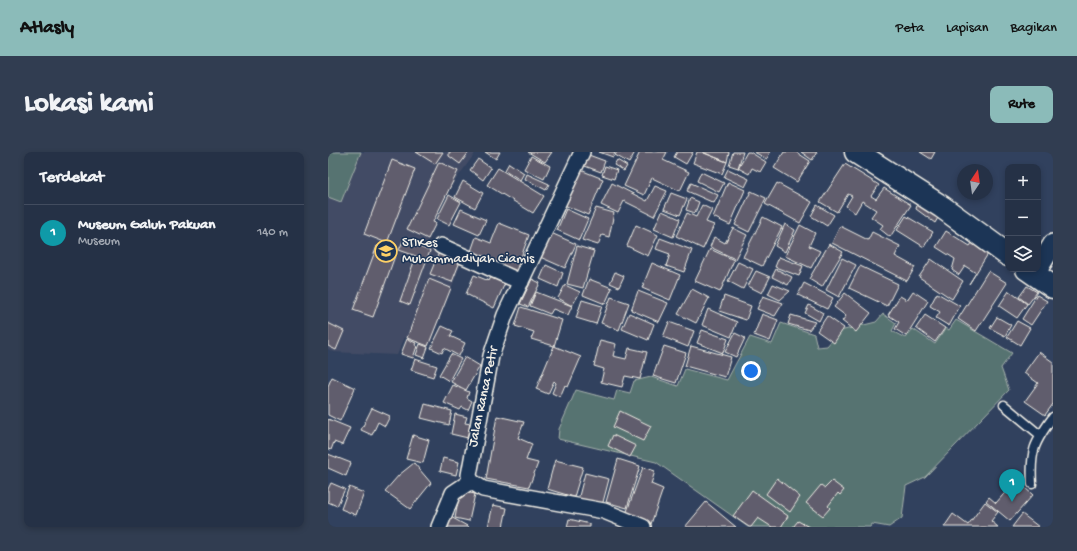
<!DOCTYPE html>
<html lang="id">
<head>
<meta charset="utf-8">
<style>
  body { margin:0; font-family:"Gochi Hand",sans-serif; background:#313d51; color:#f1f3f6 }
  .controls { position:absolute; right:12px; top:12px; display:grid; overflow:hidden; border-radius:8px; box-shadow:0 2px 6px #0003 }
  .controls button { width:36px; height:36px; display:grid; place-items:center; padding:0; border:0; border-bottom:1px solid #424c5f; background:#253146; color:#f1f3f6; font:20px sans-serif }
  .compass { position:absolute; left:629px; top:12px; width:36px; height:36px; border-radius:50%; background:#253146; box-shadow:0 2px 6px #0003; rotate:13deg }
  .you { position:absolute; left:423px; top:219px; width:14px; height:14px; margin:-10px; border:3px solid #fff; border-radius:50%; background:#1a73e8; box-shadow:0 0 0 6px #1a73e833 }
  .badge { display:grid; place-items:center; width:26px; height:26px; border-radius:50%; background:#8bbbb9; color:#fff; font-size:13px; font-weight:700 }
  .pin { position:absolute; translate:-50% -33px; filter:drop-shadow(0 1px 2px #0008) }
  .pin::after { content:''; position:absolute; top:21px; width:14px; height:12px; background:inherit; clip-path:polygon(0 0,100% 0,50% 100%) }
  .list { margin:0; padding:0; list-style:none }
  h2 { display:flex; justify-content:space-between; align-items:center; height:52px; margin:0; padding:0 16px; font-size:17px }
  h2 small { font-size:13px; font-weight:400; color:#a3a9b3 }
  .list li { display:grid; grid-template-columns:26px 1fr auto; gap:12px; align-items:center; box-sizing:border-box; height:56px; padding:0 16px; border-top:1px solid #424c5f }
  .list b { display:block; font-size:15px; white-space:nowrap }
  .list p { margin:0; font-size:13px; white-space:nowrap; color:#a3a9b3 }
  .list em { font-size:13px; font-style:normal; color:#a3a9b3 }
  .icon { flex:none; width:22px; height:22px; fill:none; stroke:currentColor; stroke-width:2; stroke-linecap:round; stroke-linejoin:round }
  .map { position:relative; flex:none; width:725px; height:375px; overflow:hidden; border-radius:8px }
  header { display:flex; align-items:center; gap:24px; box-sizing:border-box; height:56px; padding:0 20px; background:#8bbbb9; color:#111 }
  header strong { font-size:19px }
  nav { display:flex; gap:22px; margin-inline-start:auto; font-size:14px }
  .intro { display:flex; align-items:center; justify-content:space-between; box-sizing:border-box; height:96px; padding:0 24px }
  h1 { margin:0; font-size:28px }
  .button { padding:10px 18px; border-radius:8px; background:#8bbbb9; color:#111; font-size:14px; font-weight:700 }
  main { display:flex; gap:24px; padding:0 24px }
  aside { flex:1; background:#253146; border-radius:8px; box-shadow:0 2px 6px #0003 }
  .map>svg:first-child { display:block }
</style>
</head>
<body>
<header>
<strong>Atlasly</strong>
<nav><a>Peta</a><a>Lapisan</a><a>Bagikan</a></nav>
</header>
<div class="intro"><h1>Lokasi kami</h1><a class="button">Rute</a></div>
<main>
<aside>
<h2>Terdekat<small></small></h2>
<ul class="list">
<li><span class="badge" style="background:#0f9aa8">1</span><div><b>Museum Galuh Pakuan</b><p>Museum</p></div><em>140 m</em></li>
</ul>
</aside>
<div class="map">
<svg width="725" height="375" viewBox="0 0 725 375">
  <rect width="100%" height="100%" fill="#31415e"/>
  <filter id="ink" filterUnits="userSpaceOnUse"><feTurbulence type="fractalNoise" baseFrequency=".025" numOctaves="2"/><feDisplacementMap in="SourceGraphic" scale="8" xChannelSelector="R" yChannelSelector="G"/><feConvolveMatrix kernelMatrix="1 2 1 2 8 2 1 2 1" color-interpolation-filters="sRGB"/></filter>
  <g filter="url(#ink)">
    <path fill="#434c65" d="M0,0H148L121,37L105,70L108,71L99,91L135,106L101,195L77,185L69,203L6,200L0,197Z"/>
    <path fill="#577371" stroke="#a6b2ac" d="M0,0H33L13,50L0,45Z
      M555,162L568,171L564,179L577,186L585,177L607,192L618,176L621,178L628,168L684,201L673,216L681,238L597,325L578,334L574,366L561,375L544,372L542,375H420L328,310L230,287L231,277L248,238L286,248L289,238L302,241L306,229L323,225L350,234L357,217L399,228L422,185L444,192L453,171L486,182L489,195L499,194L512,179L548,170Z"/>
    <path fill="#615d6d" stroke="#f4f1e8" d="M88,0H115L107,12Z
      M121,0H141L132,12L121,4Z
      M157,0H172L168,7Z
      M200,0H224L217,10Z
      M271,0H287L285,5Z
      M289,0H307L301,11L287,3Z
      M312,0H339L335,8L361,20L352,39L324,26L316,43L296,34Z
      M349,0H365L358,12L346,5Z
      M369,0H374L399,10L394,22L365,11Z
      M401,0L399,10L376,1V0Z
      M405,0H415L410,16L401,13Z
      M419,0H422L438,10L432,20L424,16L421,22L410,16Z
      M426,0H442L439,7Z
      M456,0H468L482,9L469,30L446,16Z
      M473,0H489L484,8Z
      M592,0H607L603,7Z
      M258,2L277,9L273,20L254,13Z
      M203,4L222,14L216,27L196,17Z
      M150,7L163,16L155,28L142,18Z
      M64,8L87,17L59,91L36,82Z
      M289,8L299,14L296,19L286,13Z
      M111,10L130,19L105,70L108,71L100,87L79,77Z
      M181,11L196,21L192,28L177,18Z
      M517,12L551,33L543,44L548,47L556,36L583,53L562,85L552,77L555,73L543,65L548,58L534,49L527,61L518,54L524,44L520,42L509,60L492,50Z
      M277,14L289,18L286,27L274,23Z
      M170,16L216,44L205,61L159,33Z
      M250,17L275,27L260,63L236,53Z
      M400,17L421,27L417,35L396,25Z
      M373,20L396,31L391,40L369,29Z
      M199,22L221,32L218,38L197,27Z
      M135,29L155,41L147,56L127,45Z
      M400,30L417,38L402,73L385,65Z
      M284,31L319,49L327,34L339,39L326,64L296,49L290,61L273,53Z
      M363,31L390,43L386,51L359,39Z
      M449,31L484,50L472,71L437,52Z
      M423,39L438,46L421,80L407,73Z
      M343,41L359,47L352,63L336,57Z
      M121,43L133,50L121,73L109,67Z
      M362,46L371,50L367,61L358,58Z
      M590,49L611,64L607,71L588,57Z
      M374,53L384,58L378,70L386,73L375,97L348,84L359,61L368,65Z
      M489,53L506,63L499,74L483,64Z
      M268,56L286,61L281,85L274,83L270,93L254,88Z
      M133,57L158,68L151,83L126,72Z
      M238,57L260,67L251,88L229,78Z
      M334,59L352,67L345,85L326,77Z
      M578,64L605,80L596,95L569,78Z
      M435,65L454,75L434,114L415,105Z
      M171,71L201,83L188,119L142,102L148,85L163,91Z
      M457,72L467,78L457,100L447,94Z
      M308,73L330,83L320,104L299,94Z
      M472,73L487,81L481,94L492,99L483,116L457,104Z
      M512,74L540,88L544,80L572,94L567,104L587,115L579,129L504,91Z
      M405,76L419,83L407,107L382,95L386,85L397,91Z
      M618,79L642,94L647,87L663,97L641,132L648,121L637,114L631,123L624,118L627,107L608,95Z
      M223,81L248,92L237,116L212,105Z
      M332,86L364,98L356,120L338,114L342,102L328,97Z
      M75,89L102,99L82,153L72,149L88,104L71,98Z
      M501,92L515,100L494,135L481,127Z
      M49,94L68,101L45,165L25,158Z
      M249,94L266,99L255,136L239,132Z
      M382,97L406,108L392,140L367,129Z
      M112,98L133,107L124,130L102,122Z
      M451,105L475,114L471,124L447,115Z
      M514,106L528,113L511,145L498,138Z
      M603,107L635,129L624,147L591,125Z
      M410,110L425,117L415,137L400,129Z
      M324,111L352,123L342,148L314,136Z
      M218,113L235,121L230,135L212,127Z
      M532,114L570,132L559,154L521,136Z
      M448,117L464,125L460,133L444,125Z
      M428,119L442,125L434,141L420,134Z
      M660,119L679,131L648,179L630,167Z
      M287,120L296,124L291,135L282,131Z
      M146,123L161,129L163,125L177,131L166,156L138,142Z
      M101,127L123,136L100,194L79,186Z
      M204,127L212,131L200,155L192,152Z
      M261,127L284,136L277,152L255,143Z
      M476,131L505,146L499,157L470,143Z
      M445,132L462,139L452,148L440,142Z
      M237,133L252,140L244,154L230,146Z
      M699,134L709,140L700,152L691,145Z
      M364,137L381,146L368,171L350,162Z
      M310,139L340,151L331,170L303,158Z
      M585,139L600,149L578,184L567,177L571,170L560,163L572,144L579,148Z
      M681,139L699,152L689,166L671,154Z
      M208,140L244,154L240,163L225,157L222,162L202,154Z
      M517,141L543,161L528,180L514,169L518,164L506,155Z
      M609,141L632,154L621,174L608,166L612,160L602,154Z
      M709,143L719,149L703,173L694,167Z
      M396,144L423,154L418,168L391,159Z
      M435,144L455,151L447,164L429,157Z
      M283,145L301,151L291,178L273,171Z
      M254,148L274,154L268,172L248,166Z
      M481,153L495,161L491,169L477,161Z
      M193,155L234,168L226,194L203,187L206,180L187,174Z
      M380,157L409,170L403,185L374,173Z
      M301,161L326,172L320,188L294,177Z
      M434,162L450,168L442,189L426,183Z
      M463,163L487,170L481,178L460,172Z
      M597,163L617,176L607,190L588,176Z
      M499,164L516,176L506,191L489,179Z
      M669,165L683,173L677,184L662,176Z
      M689,169L702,176L692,193L679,185Z
      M341,170L366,179L360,195L335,185Z
      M0,171L16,179L8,198L0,194Z
      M114,174L125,179L122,184L137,191L131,204L116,196L114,201L103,196Z
      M374,178L400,187L395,201L369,191Z
      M407,181L417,186L408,205L397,200Z
      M79,187L88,191L87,193L89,194L85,206L73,202Z
      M272,188L288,192L285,204L298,207L301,196L319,200L312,227L297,224L294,235L273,230L276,217L266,214Z
      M92,192L100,195L96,206L88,203Z
      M226,194L253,205L240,235L237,233L232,245L224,241L228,231L226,229L220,242L208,237Z
      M336,194L358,201L348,231L325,224Z
      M363,194L403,205L397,225L357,214Z
      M711,200L725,210V252L717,263L697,249L710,231L696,221Z
      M123,202L133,207L121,229L111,223Z
      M137,205L152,214L138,238L123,230Z
      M87,207L109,214L105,225L83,218Z
      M4,225L27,236L12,269L0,263V234Z
      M125,233L141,240L139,246L144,249L140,258L134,255L132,258L116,251Z
      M97,252L124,259L121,273L93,266Z
      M44,256L62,264L57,274L50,270L44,283L33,278Z
      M292,259L323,274L315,289L285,275Z
      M127,262L139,265L137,271L143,272L140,286L123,282Z
      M169,264L196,270L190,286L204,292L198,308L210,311L201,335L158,327Z
      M0,267L22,276L14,293L6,290L3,298L0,297Z
      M85,283L101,288L95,311L78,307Z
      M285,283L308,294L302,305L280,294Z
      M0,302L23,311L18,324L0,316Z
      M115,306L131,310L128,323L112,319Z
      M290,307L312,314L299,356L278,350Z
      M227,308L255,315L246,345L219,337Z
      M86,311L103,331L82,357L57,339L71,323Z
      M315,315L327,319L323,332L335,337L323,372L298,362Z
      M257,321L281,327L274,354L250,348Z
      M449,326L472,345L462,360L438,342Z
      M688,328L705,343L682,369L658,349L661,345L668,351Z
      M504,329L516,338L512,343L510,341L500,354L502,356L495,364L478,351L493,333L497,336Z
      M3,331L17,337L9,354L0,350V337Z
      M21,335L36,341L28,363L13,357Z
      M424,338L460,364L453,375H444L430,366L423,375H421L405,364Z
      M132,339L147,342L141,369L127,366Z
      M378,350L408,375H357Z
      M657,350L670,360L663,369L670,375H616L625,362L640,373Z
      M165,353L179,356L175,375H160Z
      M694,362L711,375H684Z
      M121,364L141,375H115Z
      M241,367L262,372V375H239Z
      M470,369L481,375H465Z"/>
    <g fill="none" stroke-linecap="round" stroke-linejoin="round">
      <g stroke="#f4f1e8" stroke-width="11">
        <path id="service" d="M676,253L712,283
          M704,332C702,299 706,291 725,265"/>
      </g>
      <g stroke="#f4f1e8" stroke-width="18">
        <path id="minor" d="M254,0L177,163L163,204L141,323L143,329L155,337L276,359L315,375
          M113,94L193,130
          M111,375L125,341L143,329"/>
      </g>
      <g stroke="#f4f1e8" stroke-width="22">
        <path id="tertiary" d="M710,117L725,92"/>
      </g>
      <g stroke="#f4f1e8" stroke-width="25">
        <path id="secondary" d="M528,0L614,55L680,103
          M699,117L725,135"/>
      </g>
      <use href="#service" stroke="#1d3557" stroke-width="8"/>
      <use href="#minor" stroke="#1d3557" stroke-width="15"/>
      <use href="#tertiary" stroke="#1d3557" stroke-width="19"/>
      <use href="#secondary" stroke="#1d3557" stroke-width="22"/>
    </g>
  </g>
  <defs>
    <g id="university-ring" transform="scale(1.15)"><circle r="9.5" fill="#1d3557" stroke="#ffd166" stroke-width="1.5"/><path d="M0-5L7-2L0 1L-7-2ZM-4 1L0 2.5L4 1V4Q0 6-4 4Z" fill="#ffd166"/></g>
  </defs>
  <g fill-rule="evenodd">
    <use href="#university-ring" x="58" y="99"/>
  </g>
  <g text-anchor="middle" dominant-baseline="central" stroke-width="3" stroke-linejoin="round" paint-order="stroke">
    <g font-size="14" fill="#f4f1e8" stroke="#1d3557" text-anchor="start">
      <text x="74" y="91">STIKes<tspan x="74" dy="16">Muhammadiyah Ciamis</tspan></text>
    </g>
    <g font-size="14" fill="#f4f1e8" stroke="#1d3557">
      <text transform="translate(156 245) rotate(-78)">Jalan Ranca Petir</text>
    </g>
  </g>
</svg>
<div class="controls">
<button>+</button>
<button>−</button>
<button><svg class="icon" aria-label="layers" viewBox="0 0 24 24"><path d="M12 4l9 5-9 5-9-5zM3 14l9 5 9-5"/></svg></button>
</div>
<svg class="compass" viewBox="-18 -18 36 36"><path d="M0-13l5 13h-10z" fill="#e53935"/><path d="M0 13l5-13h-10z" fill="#a3a9b3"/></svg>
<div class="you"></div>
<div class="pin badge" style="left:684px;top:350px;background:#0f9aa8">1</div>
</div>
</main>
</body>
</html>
